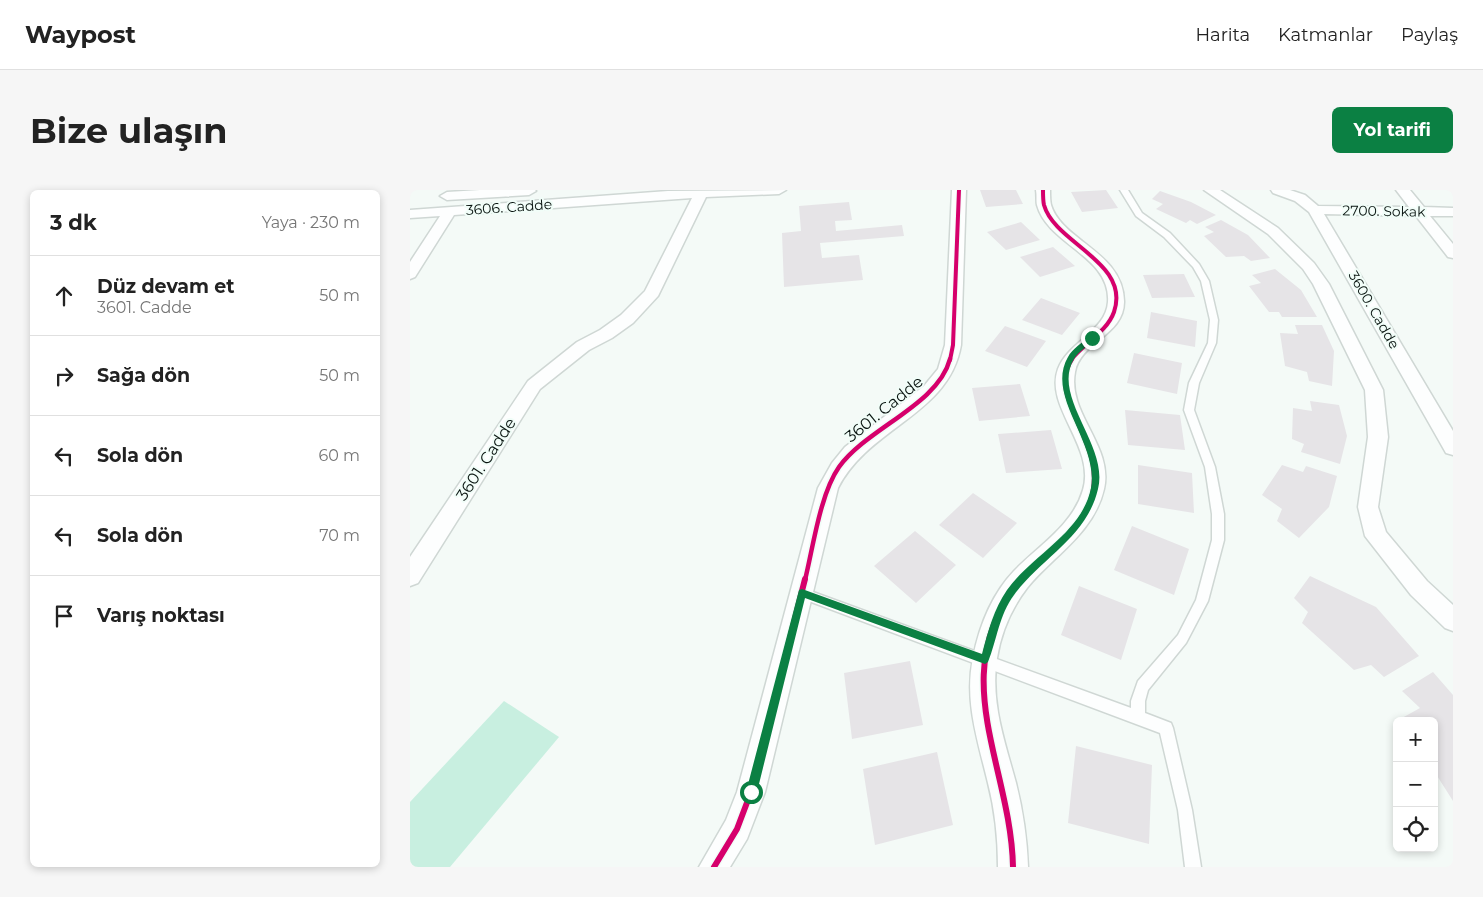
<!DOCTYPE html>
<html lang="tr">
<head>
<meta charset="utf-8">
<style>
  body { margin:0; font-family:Montserrat,sans-serif; background:#f6f6f6; color:#222 }
  .controls { position:absolute; right:15px; bottom:15px; display:grid; overflow:hidden; border-radius:8px; box-shadow:0 2px 8px #0003 }
  .controls button { width:45px; height:45px; display:grid; place-items:center; padding:0; border:0; border-bottom:1px solid #e0e0e0; background:#fff; color:#222; font:25px sans-serif }
  .stop { position:absolute; width:15px; height:15px; margin:-11px; border:4px solid #0b8043; border-radius:50%; background:#fff }
  .stop.end { background:#0b8043; border-color:#fff; box-shadow:0 1px 5px #0008 }
  .list { margin:0; padding:0; list-style:none }
  h2 { display:flex; justify-content:space-between; align-items:center; height:65px; margin:0; padding:0 20px; font-size:21px }
  h2 small { font-size:16px; font-weight:400; color:#767676 }
  .list li { display:grid; grid-template-columns:32px 1fr auto; gap:15px; align-items:center; box-sizing:border-box; height:80px; padding:0 20px; border-top:1px solid #e0e0e0 }
  .list b { display:block; font-size:19px; white-space:nowrap }
  .list p { margin:0; font-size:16px; white-space:nowrap; color:#767676 }
  .list em { font-size:16px; font-style:normal; color:#767676 }
  .icon { flex:none; width:28px; height:28px; fill:none; stroke:currentColor; stroke-width:2; stroke-linecap:round; stroke-linejoin:round }
  .map { position:relative; flex:none; width:1043px; height:677px; overflow:hidden; border-radius:8px }
  header { display:flex; align-items:center; gap:30px; box-sizing:border-box; height:70px; padding:0 25px; background:#fff; border-bottom:1px solid #e0e0e0 }
  header strong { font-size:24px }
  nav { display:flex; gap:28px; margin-inline-start:auto; font-size:18px }
  .intro { display:flex; align-items:center; justify-content:space-between; box-sizing:border-box; height:120px; padding:0 30px }
  h1 { margin:0; font-size:35px }
  .button { padding:12px 22px; border-radius:8px; background:#0b8043; color:#fff; font-size:18px; font-weight:700 }
  main { display:flex; gap:30px; padding:0 30px }
  aside { flex:1; background:#fff; border-radius:8px; box-shadow:0 2px 8px #0003 }
  .map>svg:first-child { display:block }
</style>
</head>
<body>
<header>
<strong>Waypost</strong>
<nav><a>Harita</a><a>Katmanlar</a><a>Paylaş</a></nav>
</header>
<div class="intro"><h1>Bize ulaşın</h1><a class="button">Yol tarifi</a></div>
<main>
<aside>
<h2>3 dk<small>Yaya · 230 m</small></h2>
<ul class="list">
<li><svg class="icon" aria-label="ahead" viewBox="0 0 24 24"><path d="M12 20V5M6 11l6-6 6 6"/></svg><div><b>Düz devam et</b><p>3601. Cadde</p></div><em>50 m</em></li>
<li><svg class="icon" aria-label="right" viewBox="0 0 24 24"><path d="M7 20v-9h11M14 6l5 5-5 5"/></svg><div><b>Sağa dön</b></div><em>50 m</em></li>
<li><svg class="icon" aria-label="left" viewBox="0 0 24 24"><path d="M17 20v-9H6M10 6l-5 5 5 5"/></svg><div><b>Sola dön</b></div><em>60 m</em></li>
<li><svg class="icon" aria-label="left" viewBox="0 0 24 24"><path d="M17 20v-9H6M10 6l-5 5 5 5"/></svg><div><b>Sola dön</b></div><em>70 m</em></li>
<li><svg class="icon" aria-label="arrive" viewBox="0 0 24 24"><path d="M6 21V4h12l-3 4 3 4H6"/></svg><div><b>Varış noktası</b></div></li>
</ul>
</aside>
<div class="map">
<svg width="1043" height="677" viewBox="0 0 1043 677">
  <rect width="100%" height="100%" fill="#f4faf7"/>
  <path fill="#c8efe0" d="M94,511L149,547L40,677H0V612Z"/>
  <path fill="#e6e4e7" d="M570,0H606L613,14L576,17Z
    M696,0L708,18L672,22L661,2Z
    M750,1L781,12L806,25L787,34L780,30L776,33L746,19L753,14L742,9Z
    M439,12L442,30L425,31L426,41L492,35L494,46L410,53L412,68L449,65L453,90L374,97L372,43L391,41L389,16Z
    M811,30L838,45L860,68L841,71L834,66L816,67L794,46L804,42L795,37Z
    M611,32L630,50L596,60L577,42Z
    M643,57L665,76L630,87L610,67Z
    M865,79L891,100L907,127H872L869,122H859L839,96L851,93L842,85Z
    M774,84L785,107L742,108L733,85Z
    M631,108L670,123L652,145L612,130Z
    M741,122L787,131L785,157L737,148Z
    M885,135H912L924,161L922,196L899,191L897,182L875,176L870,143L888,144Z
    M595,136L636,151L617,177L575,161Z
    M724,163L772,173L767,204L717,193Z
    M610,194L620,226L569,231L562,198Z
    M900,211L929,215L937,246L930,274L891,262L894,254L882,249L883,218L902,221Z
    M715,220L770,225L775,260L718,255Z
    M641,240L652,279L596,283L588,244Z
    M728,275L782,283L784,323L728,314Z
    M872,275L893,282L896,276L927,286L919,317L889,348L867,331L872,319L852,305Z
    M563,303L607,333L573,368L529,335Z
    M722,336L779,359L764,405L704,380Z
    M505,341L546,375L506,413L464,376Z
    M900,386L966,417L1009,466L974,487L961,475L944,480L892,433L898,422L884,408Z
    M669,396L727,419L711,470L651,445Z
    M500,471L513,535L442,549L434,483Z
    M1023,482L1043,505V611L1024,581V531H994L992,528L1010,518L992,501Z
    M666,556L742,575L739,654L658,633Z
    M527,562L543,635L465,655L453,579Z"/>
  <g fill="none" stroke-linecap="round" stroke-linejoin="round">
    <g stroke="#cfd7d4" stroke-width="3">
      <path id="lane" d="M710,0H718L732,23L760,43L789,74L799,91L808,130L806,153L789,193L784,220L805,277L814,324V350L798,411L776,453L738,500L735,511V523L761,533L763,538L782,620L791,677H775L768,620L750,543L388,407L386,403L388,399L392,398L721,518V511L728,491L768,445L786,410L802,350V324L795,277L774,220L779,193L798,153L800,130L791,91L783,77L754,47L726,26Z"/>
    </g>
    <g stroke="#cfd7d4" stroke-width="3">
      <path id="street" d="M70,0H125L126,1L119,5L37,10L30,6L37,2Z
        M376,0L369,4L296,7L248,106L223,133L202,148L179,160L130,199L8,393L0,396V367L118,191L167,152L190,140L211,125L235,101L282,8L44,25L5,87L0,89V72L30,26L0,28V20L258,1Z
        M542,0H556L551,155C539,225 460,236 428,298L355,602L337,649L320,677H289L316,630L327,602L408,298L422,273L435,257L514,196L528,179L535,155Z
        M626,0H640C640,5 640,11 641,15C652,51 713,62 714,111C715,145 670,152 665,182C657,224 704,256 694,299C684,343 643,366 617,398C601,419 591,443 587,468C580,512 595,552 606,593C613,621 617,649 618,677H588C588,649 585,620 578,593C568,551 554,511 563,468C569,437 582,404 604,381C628,356 663,335 673,300C686,257 634,217 648,179C658,152 696,141 698,112C701,66 638,55 627,15C626,11 627,5 626,0Z
        M794,0H810L868,38L904,73L919,94L973,200L978,247L968,317L976,342L1017,391L1043,415V441L1035,438L1001,405L955,346L948,317L958,247L955,200L903,94L893,79L858,44Z
        M861,0H880L895,5L908,16L999,17L986,0H1000L1014,17L1043,18V26H1020L1043,54V68L1038,67L1006,26L914,24L1043,241V265L1036,263L899,22L885,11L863,3Z"/>
    </g>
    <use href="#lane" fill="#fdfefe" fill-rule="evenodd"/>
    <use href="#street" fill="#fdfefe" fill-rule="evenodd"/>
    <g stroke="#f1fdf8" stroke-width="6">
      <path id="cycleway-far2" d="M633,0C633,5 633,11 634,15C645,54 721,72 704,122C697,142 673,154 661,170
        M540,170L543,155L549,0"/>
    </g>
    <g stroke="#f1fdf8" stroke-width="8">
      <path id="cycleway-far1" d="M395,390C403,358 410,304 429,277C457,238 528,215 540,169
        M610,390C632,366 665,345 679,314C703,256 634,210 662,169"/>
    </g>
    <g stroke="#f1fdf8" stroke-width="9">
      <path id="cycleway" d="M304,677L327,639L341,602L395,389
        M603,677C601,574 533,484 611,389"/>
    </g>
    <use href="#cycleway-far2" stroke="#d6006c" stroke-width="4"/>
    <use href="#cycleway-far1" stroke="#d6006c" stroke-width="4.5"/>
    <use href="#cycleway" stroke="#d6006c" stroke-width="6"/>
  </g>
  <path fill="#0b8043" d="M680,146L685,148C679,155 669,161 664,169C641,207 699,255 688,299C677,347 631,368 604,405C589,425 587,450 578,472L575,474L395,408L347,602L345,606H338L336,602L389,400L392,399L572,464C578,441 584,419 597,400C622,365 672,343 681,298C689,252 635,207 658,167C662,159 673,152 680,146Z"/>
  <g text-anchor="middle" dominant-baseline="central" stroke-width="4" stroke-linejoin="round" paint-order="stroke">
    <g font-size="14" fill="#08130f" stroke="#f1fdf8">
      <text transform="translate(99 17) rotate(-4)">3606. Cadde</text>
      <text transform="translate(974 21) rotate(1)">2700. Sokak</text>
      <text transform="translate(964 120) rotate(60)">3600. Cadde</text>
    </g>
    <g font-size="16" fill="#08130f" stroke="#f1fdf8">
      <text transform="translate(474 219) rotate(-39)">3601. Cadde</text>
      <text transform="translate(76 269) rotate(-57)">3601. Cadde</text>
    </g>
  </g>
</svg>
<div class="controls">
<button>+</button>
<button>−</button>
<button><svg class="icon" aria-label="locate" viewBox="0 0 24 24"><circle cx="12" cy="12" r="6"/><path d="M12 2v4M12 18v4M2 12h4M18 12h4"/></svg></button>
</div>
<div class="stop" style="left:341px;top:602px"></div>
<div class="stop end" style="left:682px;top:148px"></div>
</div>
</main>
</body>
</html>
